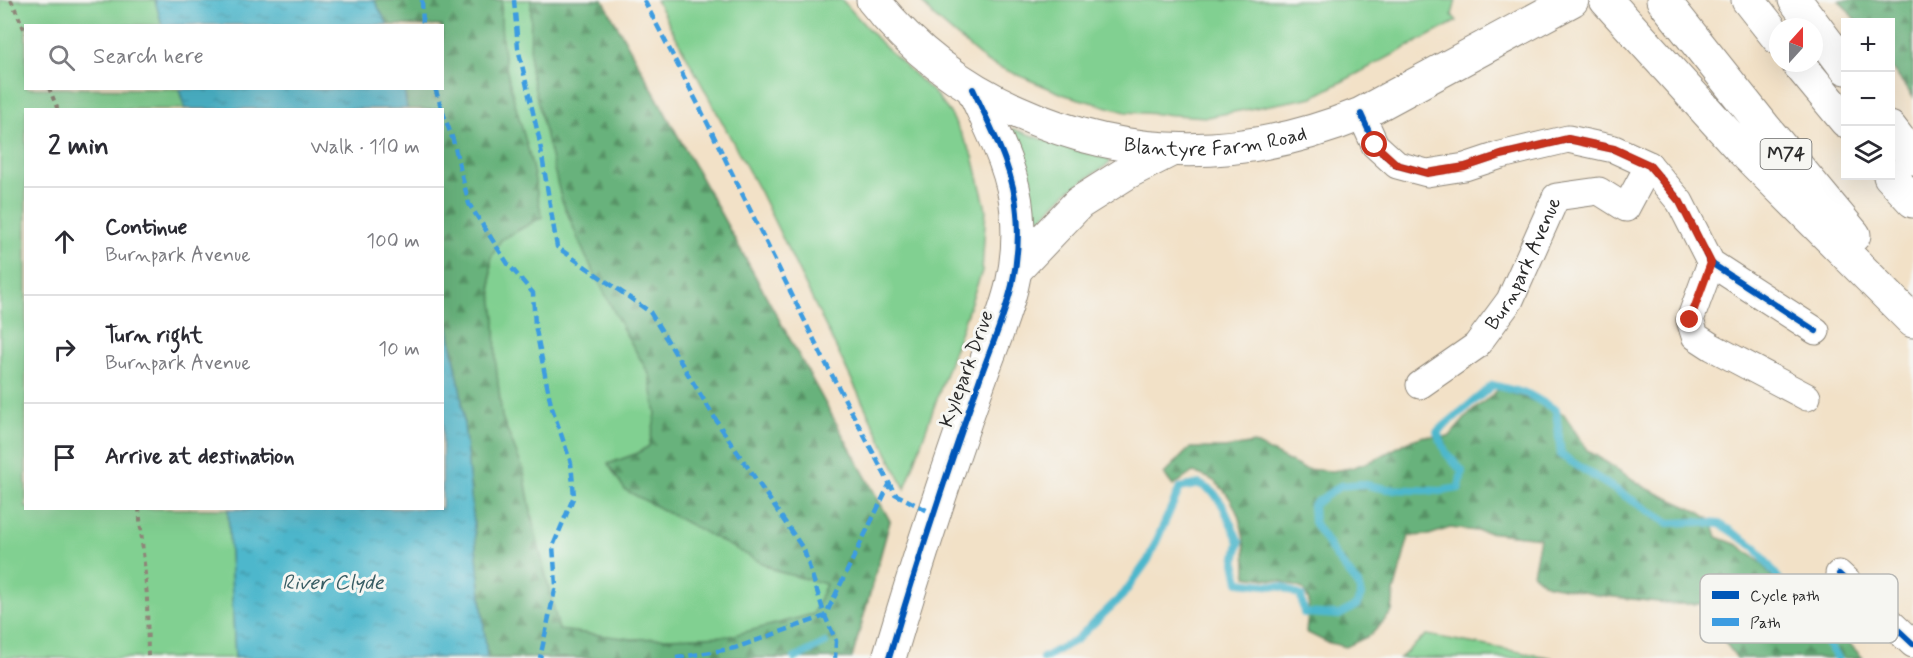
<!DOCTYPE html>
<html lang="en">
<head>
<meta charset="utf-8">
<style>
  body { margin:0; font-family:Mynerve,sans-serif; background:#f7f7f7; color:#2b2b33 }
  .controls { position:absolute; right:18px; top:18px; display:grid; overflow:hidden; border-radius:0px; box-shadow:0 6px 24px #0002 }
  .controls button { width:54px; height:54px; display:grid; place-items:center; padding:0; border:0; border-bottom:2px solid #e1e1e2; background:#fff; color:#2b2b33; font:30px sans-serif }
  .compass { position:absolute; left:1769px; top:18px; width:54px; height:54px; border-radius:50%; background:#fff; box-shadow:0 6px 24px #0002; rotate:21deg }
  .stop { position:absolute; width:18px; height:18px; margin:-14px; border:4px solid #c8321e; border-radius:50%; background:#fff }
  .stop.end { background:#c8321e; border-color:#fff; box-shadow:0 2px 6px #0008 }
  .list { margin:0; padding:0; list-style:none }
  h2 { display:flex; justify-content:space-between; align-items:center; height:78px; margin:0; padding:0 24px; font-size:26px }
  h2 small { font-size:20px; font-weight:400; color:#7c7c81 }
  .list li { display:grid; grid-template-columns:39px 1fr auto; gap:18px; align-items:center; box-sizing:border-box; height:108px; padding:0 24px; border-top:2px solid #e1e1e2 }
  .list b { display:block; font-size:22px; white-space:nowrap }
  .list p { margin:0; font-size:20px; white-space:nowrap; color:#7c7c81 }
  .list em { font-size:20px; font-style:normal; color:#7c7c81 }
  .icon { flex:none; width:33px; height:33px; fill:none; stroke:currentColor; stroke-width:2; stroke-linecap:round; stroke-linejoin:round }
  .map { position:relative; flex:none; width:1913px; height:658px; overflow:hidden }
  .search { position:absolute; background:#fff; box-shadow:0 6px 24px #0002; left:24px; top:24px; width:420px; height:66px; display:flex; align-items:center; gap:15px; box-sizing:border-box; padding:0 21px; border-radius:0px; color:#7c7c81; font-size:22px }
  .panel { position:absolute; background:#fff; box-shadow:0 6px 24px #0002; left:24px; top:108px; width:420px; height:402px; border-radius:0px }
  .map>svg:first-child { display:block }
</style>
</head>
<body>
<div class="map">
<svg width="1913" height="658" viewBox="0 0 1913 658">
  <defs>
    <pattern id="forest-firs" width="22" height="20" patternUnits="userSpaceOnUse" patternTransform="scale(1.5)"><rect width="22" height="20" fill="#68b27b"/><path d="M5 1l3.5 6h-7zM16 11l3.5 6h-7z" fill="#569165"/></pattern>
    <pattern id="water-ripples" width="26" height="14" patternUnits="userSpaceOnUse" patternTransform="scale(1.5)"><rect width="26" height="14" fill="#4eb7cc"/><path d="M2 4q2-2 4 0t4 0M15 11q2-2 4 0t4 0" fill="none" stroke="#4195a6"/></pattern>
  </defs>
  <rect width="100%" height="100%" fill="#f6f6f2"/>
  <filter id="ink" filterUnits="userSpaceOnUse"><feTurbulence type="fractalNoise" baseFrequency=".0167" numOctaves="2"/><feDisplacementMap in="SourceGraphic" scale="12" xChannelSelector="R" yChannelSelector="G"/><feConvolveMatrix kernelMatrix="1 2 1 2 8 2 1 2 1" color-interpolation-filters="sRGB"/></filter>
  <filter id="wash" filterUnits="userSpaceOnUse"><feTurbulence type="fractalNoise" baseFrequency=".008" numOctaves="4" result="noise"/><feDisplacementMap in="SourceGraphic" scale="24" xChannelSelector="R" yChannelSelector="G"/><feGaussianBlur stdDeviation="1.35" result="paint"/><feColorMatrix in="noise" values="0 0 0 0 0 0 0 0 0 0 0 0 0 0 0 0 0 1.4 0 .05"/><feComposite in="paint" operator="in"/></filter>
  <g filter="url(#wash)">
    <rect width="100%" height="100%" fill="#f2e1c7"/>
    <path fill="#81d091" stroke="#567e5e" stroke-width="1.5" d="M0,0H155L162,25L26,26V88L179,89L185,109L26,110V508L228,509L235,658H0Z
      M374,0H603L890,521L852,658H487L461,394L443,297L442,110L407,109L404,89L442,88V26L388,25Z
      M656,0H842L880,42L936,95L950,113L973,156L986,209L982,271L905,489L760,192Z
      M920,0H1456L1452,15L1457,21L1313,97L1207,117L1126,112L1065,95L987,62L933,16Z
      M1013,129L1071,149L1108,158L1110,163L1069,190L1038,221H1035L1023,161L1012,133Z
      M1426,635H1427L1553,658H1400Z"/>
    <path fill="url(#forest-firs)" stroke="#4a6e53" stroke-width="1.5" d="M374,0H502C497,53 514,99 528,149C534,171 537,195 542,217L501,240L491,258V286L495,318L496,365L502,417L524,472L533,523L559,630L632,639L730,636L813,614L826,584L779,572L625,490L608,464L638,453L649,446L656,414L649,374L623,329L585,255L561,198L530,70L531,0H603L890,521L852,658H487L461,394L443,297L442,110L407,109L404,89L442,88V26L388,25Z
      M1839,0H1913V97L1891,67L1890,22H1857Z
      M1499,389L1542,404L1564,414L1587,450L1646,488L1699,512L1712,521L1717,537L1738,545L1763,564L1781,591L1820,612L1863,658H1737L1718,633L1705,604H1675L1597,595L1545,584L1533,574L1540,538L1450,528L1429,535L1409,536L1394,592L1392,612L1371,635L1346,647L1326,642L1306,632L1309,601L1303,589L1281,581L1246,576C1246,543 1243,504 1215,482C1209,477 1200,475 1193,472L1173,486L1164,474L1190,448H1225L1254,443L1304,469L1332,471L1351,468L1374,460L1409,441L1424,436L1449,437L1469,414Z"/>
    <path fill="url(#water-ripples)" stroke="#3c717c" stroke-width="1.5" d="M155,0H374L388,25H162Z
      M179,89H404L407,109H185Z
      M443,297L461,394L487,658H235L228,509L442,508Z"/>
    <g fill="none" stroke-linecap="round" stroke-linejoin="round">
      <path stroke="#4eb7cc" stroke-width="8" d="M795,658L825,643
        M1043,658L1076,640L1123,595L1148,560L1180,488L1200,484L1214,493L1223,506L1239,542L1235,562L1239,582L1283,587L1301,596L1304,613L1339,615L1356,606L1361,595L1358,584L1337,558L1314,522L1313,505L1340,486L1361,484L1387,489L1441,491L1459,488L1462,471L1446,453L1437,432L1493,385L1528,394L1556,410L1561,455L1668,523L1694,522L1720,524L1755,547L1838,658"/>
    </g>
  </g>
  <g filter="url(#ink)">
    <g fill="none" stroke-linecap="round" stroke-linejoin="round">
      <g stroke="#8e8679" stroke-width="29">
        <g id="street">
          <path d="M1361,114L1375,145L1397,165L1427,173L1465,167L1501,155L1568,139L1614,149L1649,165L1680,202L1711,263L1816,331"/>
          <path d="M1711,263L1690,320L1695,336L1712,347L1807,397"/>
          <path id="s1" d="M1420,385L1476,346L1510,300L1556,197L1599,191L1626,208L1649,165"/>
          <path d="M1839,574L1913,644"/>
        </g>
      </g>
      <g stroke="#8e8679" stroke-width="35">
        <g id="secondary">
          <path id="s2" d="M873,0C911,48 961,86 1016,111C1130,163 1246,161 1361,114L1572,0"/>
          <path d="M1016,269L1079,203L1128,172L1171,150"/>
          <path d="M889,658C916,566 946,475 978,384C999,323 1023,282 1017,213C1014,169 991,129 973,89"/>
        </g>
      </g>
      <g stroke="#8e8679" stroke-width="35">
        <path id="highway" d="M1606,0L1741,149L1913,321
          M1663,0L1764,127L1854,235
          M1748,0L1778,38
          M1795,0L1846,68
          M1798,63L1846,121
          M1890,128L1913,158
          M1890,176L1913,201"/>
      </g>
      <path stroke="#8e8679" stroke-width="4" stroke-dasharray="4.5 4.5" stroke-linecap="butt" d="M11,0L26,33
        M49,88L58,110
        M139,508L147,596L148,658"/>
      <use href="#street" stroke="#fff" stroke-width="27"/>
      <use href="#secondary" stroke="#fff" stroke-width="33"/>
      <use href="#highway" stroke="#fff" stroke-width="33"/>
      <path stroke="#3d9ce1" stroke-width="4.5" stroke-dasharray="9 4.5" stroke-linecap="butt" d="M422,0L423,26
        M514,0L518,48L539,138L557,247L650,312L721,428L804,550L825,616L836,641L835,658
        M644,0L700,108L824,360L895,494L934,514
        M435,88L442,110
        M442,110L453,140L469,204L508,264L533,293L535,325L551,405L571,463L574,496L553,546L556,585L540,658
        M676,658L735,648L825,616L890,483"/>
      <g stroke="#f6f6f2" stroke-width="10">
        <path id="cycleway" d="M1361,114L1375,145L1397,165L1427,173L1465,167L1501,155L1568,139L1614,149L1649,165L1680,202L1711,263L1816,331
          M1839,574L1913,644
          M889,658C916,566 946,475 978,384C999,323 1023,282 1017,213C1014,169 991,129 973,89"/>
      </g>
      <use href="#cycleway" stroke="#0057b8" stroke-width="6"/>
    </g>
  </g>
  <g fill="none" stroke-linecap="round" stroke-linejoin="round" filter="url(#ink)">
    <path stroke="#c8321e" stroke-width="8" d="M1375,145L1397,165L1427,173L1465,167L1501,155L1568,139L1614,149L1649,165L1680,202L1711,263L1690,320"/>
  </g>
  <g text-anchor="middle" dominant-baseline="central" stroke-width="6" stroke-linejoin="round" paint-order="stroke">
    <rect fill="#f6f6f2" stroke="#686867" stroke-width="1.5" x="1760.5" y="139" width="51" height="30" rx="4.5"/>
    <g font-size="18" font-weight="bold" fill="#2b2b2b">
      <text x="1786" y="154">M74</text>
    </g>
    <g font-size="20" fill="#2b2b2b" stroke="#f6f6f2">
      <text stroke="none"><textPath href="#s2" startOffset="388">Blantyre Farm Road</textPath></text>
      <text stroke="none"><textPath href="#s1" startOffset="164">Burnpark Avenue</textPath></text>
      <text transform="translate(967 369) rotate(-70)">Kylepark Drive</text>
    </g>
    <g font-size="21" font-style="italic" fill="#375c63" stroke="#f6f6f2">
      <text x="333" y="583">River Clyde</text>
    </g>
  </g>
  <rect x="1700" y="574" width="198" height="69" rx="9" fill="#f6f6f2" stroke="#b9b9b6" stroke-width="1.5"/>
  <rect x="1712" y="591" width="27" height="8" fill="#0057b8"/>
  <rect x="1712" y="618" width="27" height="8" fill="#3d9ce1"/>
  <g font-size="16" fill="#2b2b2b">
    <text x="1750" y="601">Cycle path</text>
    <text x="1750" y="628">Path</text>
  </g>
</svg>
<div class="controls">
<button>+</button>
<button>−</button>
<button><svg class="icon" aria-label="layers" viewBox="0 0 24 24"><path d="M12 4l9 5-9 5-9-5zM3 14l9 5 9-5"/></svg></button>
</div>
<svg class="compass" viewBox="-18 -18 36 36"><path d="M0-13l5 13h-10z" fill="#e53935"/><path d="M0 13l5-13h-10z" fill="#7c7c81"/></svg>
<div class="stop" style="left:1375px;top:145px"></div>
<div class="stop end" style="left:1690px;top:320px"></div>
<div class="search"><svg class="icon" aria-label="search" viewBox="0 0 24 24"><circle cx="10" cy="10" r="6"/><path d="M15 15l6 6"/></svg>Search here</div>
<section class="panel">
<h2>2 min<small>Walk · 110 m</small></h2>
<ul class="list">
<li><svg class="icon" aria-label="ahead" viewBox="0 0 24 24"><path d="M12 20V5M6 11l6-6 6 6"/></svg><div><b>Continue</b><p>Burnpark Avenue</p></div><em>100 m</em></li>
<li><svg class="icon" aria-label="right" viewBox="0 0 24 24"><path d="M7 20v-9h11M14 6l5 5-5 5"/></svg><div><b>Turn right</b><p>Burnpark Avenue</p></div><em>10 m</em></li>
<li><svg class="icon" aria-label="arrive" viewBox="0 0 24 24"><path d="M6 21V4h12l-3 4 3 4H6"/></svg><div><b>Arrive at destination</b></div></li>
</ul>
</section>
</div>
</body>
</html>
